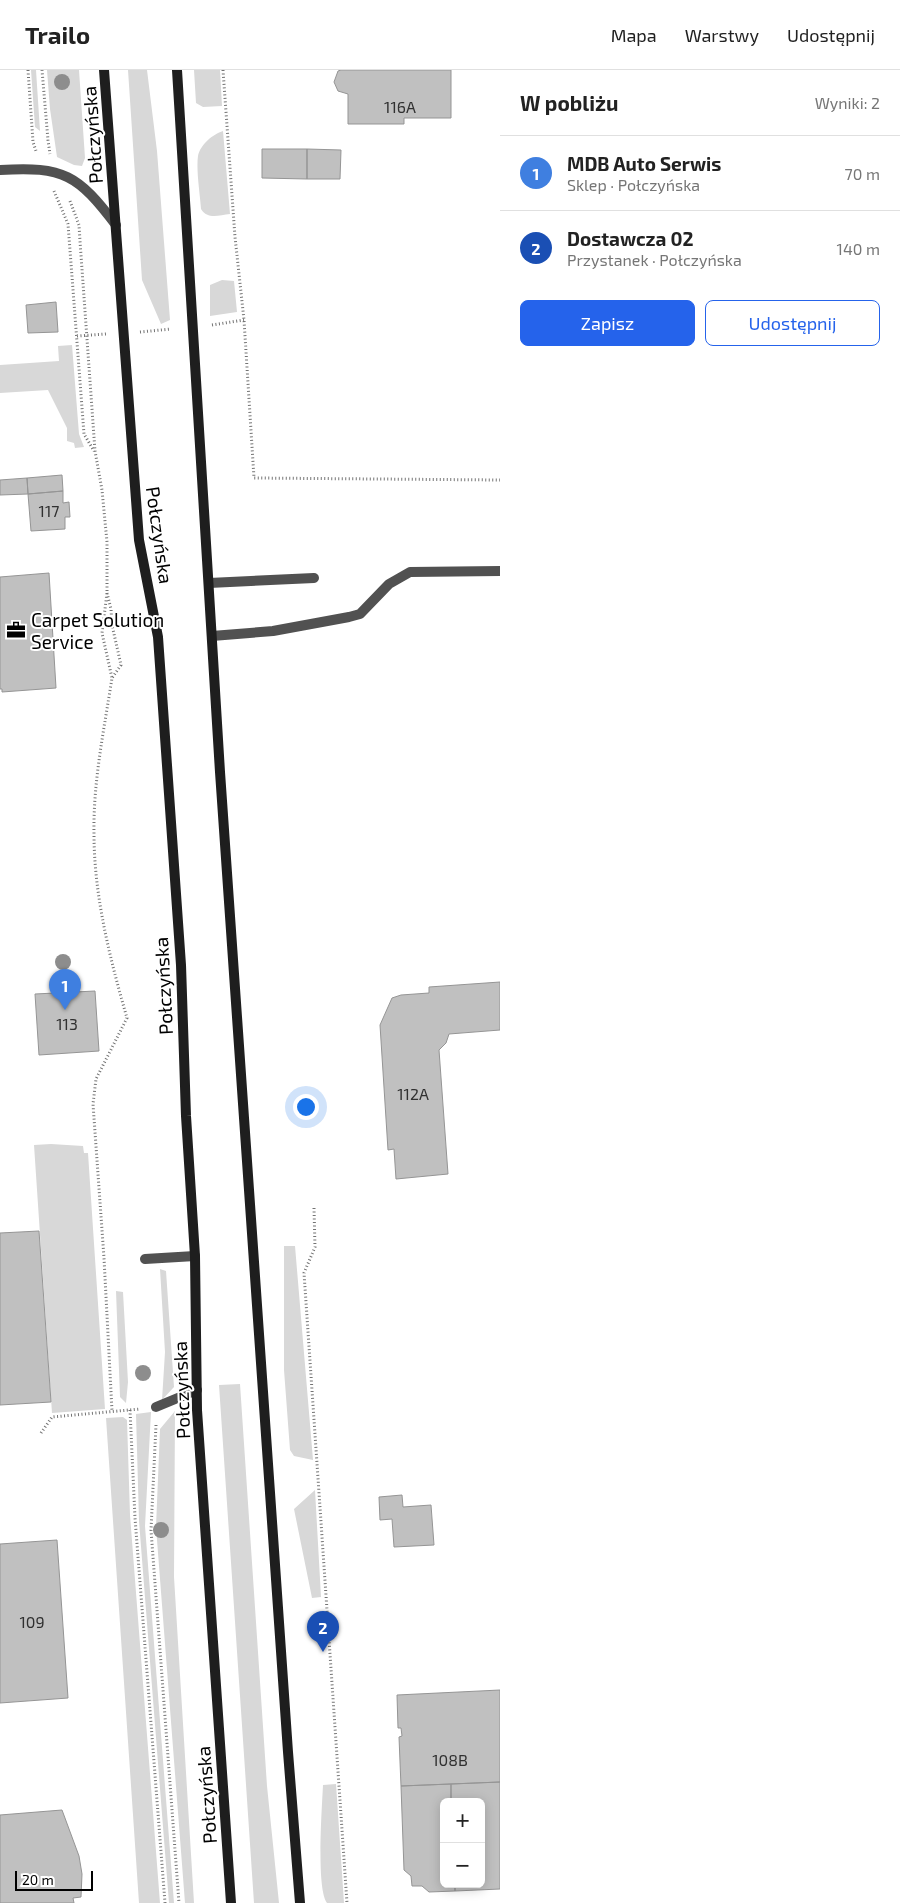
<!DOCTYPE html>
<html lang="pl">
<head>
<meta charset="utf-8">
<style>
  body { margin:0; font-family:"Exo 2",sans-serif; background:#f2f2f2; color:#222 }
  .controls { position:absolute; right:15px; bottom:15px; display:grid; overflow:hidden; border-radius:8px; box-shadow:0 2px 12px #0003 }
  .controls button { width:45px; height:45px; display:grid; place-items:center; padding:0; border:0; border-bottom:1px solid #e0e0e0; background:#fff; color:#222; font:25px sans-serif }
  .scale { position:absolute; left:15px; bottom:12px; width:78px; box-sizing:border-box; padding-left:5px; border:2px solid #000; border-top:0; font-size:14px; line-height:18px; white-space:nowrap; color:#000; -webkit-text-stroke:4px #fff; paint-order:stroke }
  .you { position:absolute; left:305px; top:1036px; width:18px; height:18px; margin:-12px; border:4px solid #fff; border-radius:50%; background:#1a73e8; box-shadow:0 0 0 8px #1a73e833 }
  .badge { display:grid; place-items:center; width:32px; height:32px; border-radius:50%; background:#2563eb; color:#fff; font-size:16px; font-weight:700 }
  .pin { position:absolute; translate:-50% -41px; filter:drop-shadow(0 1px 2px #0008) }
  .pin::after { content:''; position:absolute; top:26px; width:18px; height:15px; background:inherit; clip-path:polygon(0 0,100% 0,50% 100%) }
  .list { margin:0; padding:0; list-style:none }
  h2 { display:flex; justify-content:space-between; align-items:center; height:65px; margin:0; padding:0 20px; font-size:21px }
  h2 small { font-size:16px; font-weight:400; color:#767676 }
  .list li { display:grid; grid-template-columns:32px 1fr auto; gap:15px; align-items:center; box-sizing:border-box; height:75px; padding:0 20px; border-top:1px solid #e0e0e0 }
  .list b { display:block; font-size:19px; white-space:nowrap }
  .list p { margin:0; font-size:16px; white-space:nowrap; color:#767676 }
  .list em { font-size:16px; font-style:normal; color:#767676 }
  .actions { display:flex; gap:10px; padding:15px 20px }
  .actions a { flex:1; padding:11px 0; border:1px solid #2563eb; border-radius:8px; text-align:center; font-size:18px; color:#2563eb }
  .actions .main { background:#2563eb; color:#fff }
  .map { position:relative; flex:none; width:500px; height:1833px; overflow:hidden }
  header { display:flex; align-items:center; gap:30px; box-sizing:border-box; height:70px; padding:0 25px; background:#fff; border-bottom:1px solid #e0e0e0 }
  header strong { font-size:24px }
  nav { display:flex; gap:28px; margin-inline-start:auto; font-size:18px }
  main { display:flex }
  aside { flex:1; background:#fff }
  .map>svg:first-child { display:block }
</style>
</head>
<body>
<header>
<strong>Trailo</strong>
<nav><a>Mapa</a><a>Warstwy</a><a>Udostępnij</a></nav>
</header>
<main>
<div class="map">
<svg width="500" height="1833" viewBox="0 0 500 1833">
  <rect width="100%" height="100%" fill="#fff"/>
  <path fill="#d8d8d8" d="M31,0H36L40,61L35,57Z
    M47,0H79L85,88L82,96L74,95L57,87L50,39Z
    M128,0H147L157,81L170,250L161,254L142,210Z
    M194,0H220L222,36L203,37L196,33Z
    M223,61L230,144C219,145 208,150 201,139C200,124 196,100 198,86C200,75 213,64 223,61Z
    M222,210L234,211L237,242L210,246V215Z
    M72,275L79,364L84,377L75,378L74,373L67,371V358L48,320L0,323V295L59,291L58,276Z
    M51,1074L83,1076L84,1083H88L105,1339L52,1343L34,1075Z
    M284,1176H295L313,1390L294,1386L290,1380L284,1300Z
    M160,1199L166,1201L174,1317L162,1330L165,1282Z
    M116,1221L123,1222L128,1312L126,1333L120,1327Z
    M240,1314L267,1716L279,1833H254L219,1315Z
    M175,1341L174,1507L194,1833H185L156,1457L160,1359Z
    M151,1342L145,1456L174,1833H169L139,1451L136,1344Z
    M123,1347L127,1350L130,1445L160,1833H139L106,1348Z
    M315,1420L321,1527L312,1528L294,1439Z
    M336,1714L344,1833H327C316,1818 322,1738 323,1715Z"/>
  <path fill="#c0c0c0" stroke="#959595" d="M341,0H451V48H404V54H348V24L338,21L334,12L338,1Z
    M262,79H307V109L262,108Z
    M307,79L341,80L340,109H307Z
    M56,232L58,262L28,263L26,235Z
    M62,405L63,421L28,424L27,408Z
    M27,408L28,424L0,425V410Z
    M63,421V433L69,432L70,447H65V459L31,461L28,424Z
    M49,503L56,618L2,622V619H0V507Z
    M500,912V960L449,964L446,973L439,980L448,1104L396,1109L394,1079L388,1080L380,955L392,928L401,925L429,923V917Z
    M95,921L99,981L39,985L35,924Z
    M39,1161L51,1332L0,1335V1163Z
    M402,1425L403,1437L431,1435L434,1475L394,1477L392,1449L380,1450L379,1427Z
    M57,1470L68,1628L0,1633V1474Z
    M500,1620V1712L401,1716L399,1667L402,1666L401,1658H398L397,1625Z
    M500,1712V1819L455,1821V1814H481V1732H451V1714Z
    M451,1714V1732H444V1814H455V1821L429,1822L422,1816H412L411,1806L404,1800L401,1716Z
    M62,1740L79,1786L82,1804L81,1827L73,1828L74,1833H0V1745Z"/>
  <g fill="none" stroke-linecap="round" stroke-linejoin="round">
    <path stroke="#737373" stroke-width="3" stroke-dasharray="1 2.5" stroke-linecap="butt" d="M28,0L33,72L36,81
      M42,0L48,70L50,84
      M223,0L235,167L244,250L254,408L500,410
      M54,121L68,154L84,364L94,381
      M70,131L79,155L80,171L95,381L102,420L107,472V523L102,563L112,608
      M212,255L244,250
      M140,262L171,259
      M77,266L106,264
      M107,523L111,539L112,555L121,595L112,608C104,660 93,712 94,764C94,826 110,889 127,948L96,1009L93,1034L104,1188L112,1341
      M314,1138L315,1177L304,1203L347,1833
      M130,1340L135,1448L165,1833
      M156,1355L151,1460L179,1833
      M41,1363L52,1347L140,1339"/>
    <path stroke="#515151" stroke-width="10" d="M0,100C64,96 78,105 116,155
      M209,513L314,508
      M212,566L273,561L349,547L360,544L389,514L410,502L500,501
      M145,1189L195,1186
      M156,1337L197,1320"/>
    <path stroke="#1e1e1e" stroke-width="10" d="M104,0L139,470L158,567L181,895L186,1046L195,1186L197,1340L231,1833
      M177,0L220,702L288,1682L300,1833"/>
  </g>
  <g fill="#8d8d8d">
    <circle cx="62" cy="12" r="8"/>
    <circle cx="63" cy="892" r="8"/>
    <circle cx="143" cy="1303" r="8"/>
    <circle cx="161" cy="1460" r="8"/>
  </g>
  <defs>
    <g id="office-bare" transform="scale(1.5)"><path d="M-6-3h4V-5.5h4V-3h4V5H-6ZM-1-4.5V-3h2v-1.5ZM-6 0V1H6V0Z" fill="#000" stroke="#fff" stroke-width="2.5" paint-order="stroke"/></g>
  </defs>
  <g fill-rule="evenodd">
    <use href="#office-bare" x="16" y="560"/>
  </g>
  <g text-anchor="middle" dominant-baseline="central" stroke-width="4" stroke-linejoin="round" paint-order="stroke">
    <g font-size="16" fill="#303030">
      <text x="400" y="36">116A</text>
      <text x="49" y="440">117</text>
      <text x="67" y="953">113</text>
      <text x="413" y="1023">112A</text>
      <text x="32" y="1551">109</text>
      <text x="450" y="1689">108B</text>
    </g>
    <g font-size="19" fill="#000" stroke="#fff">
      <text transform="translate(92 65) rotate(-94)">Połczyńska</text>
      <text transform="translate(160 465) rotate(82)">Połczyńska</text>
      <text transform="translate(163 916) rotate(-93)">Połczyńska</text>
      <text transform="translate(181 1320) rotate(-92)">Połczyńska</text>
      <text transform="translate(206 1725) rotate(-94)">Połczyńska</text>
    </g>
    <g font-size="19" fill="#000" stroke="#fff" text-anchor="start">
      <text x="31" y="549">Carpet Solution<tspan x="31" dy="22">Service</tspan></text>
    </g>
  </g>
</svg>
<div class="controls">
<button>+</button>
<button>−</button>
</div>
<div class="scale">20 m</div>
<div class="you"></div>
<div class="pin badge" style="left:65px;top:940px;background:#3f7fe0">1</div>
<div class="pin badge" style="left:323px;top:1582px;background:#1a4fb4">2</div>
</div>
<aside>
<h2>W pobliżu<small>Wyniki: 2</small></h2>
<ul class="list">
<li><span class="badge" style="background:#3f7fe0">1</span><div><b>MDB Auto Serwis</b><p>Sklep · Połczyńska</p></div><em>70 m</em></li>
<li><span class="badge" style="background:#1a4fb4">2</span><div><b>Dostawcza 02</b><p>Przystanek · Połczyńska</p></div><em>140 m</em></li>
</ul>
<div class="actions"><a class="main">Zapisz</a><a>Udostępnij</a></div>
</aside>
</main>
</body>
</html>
